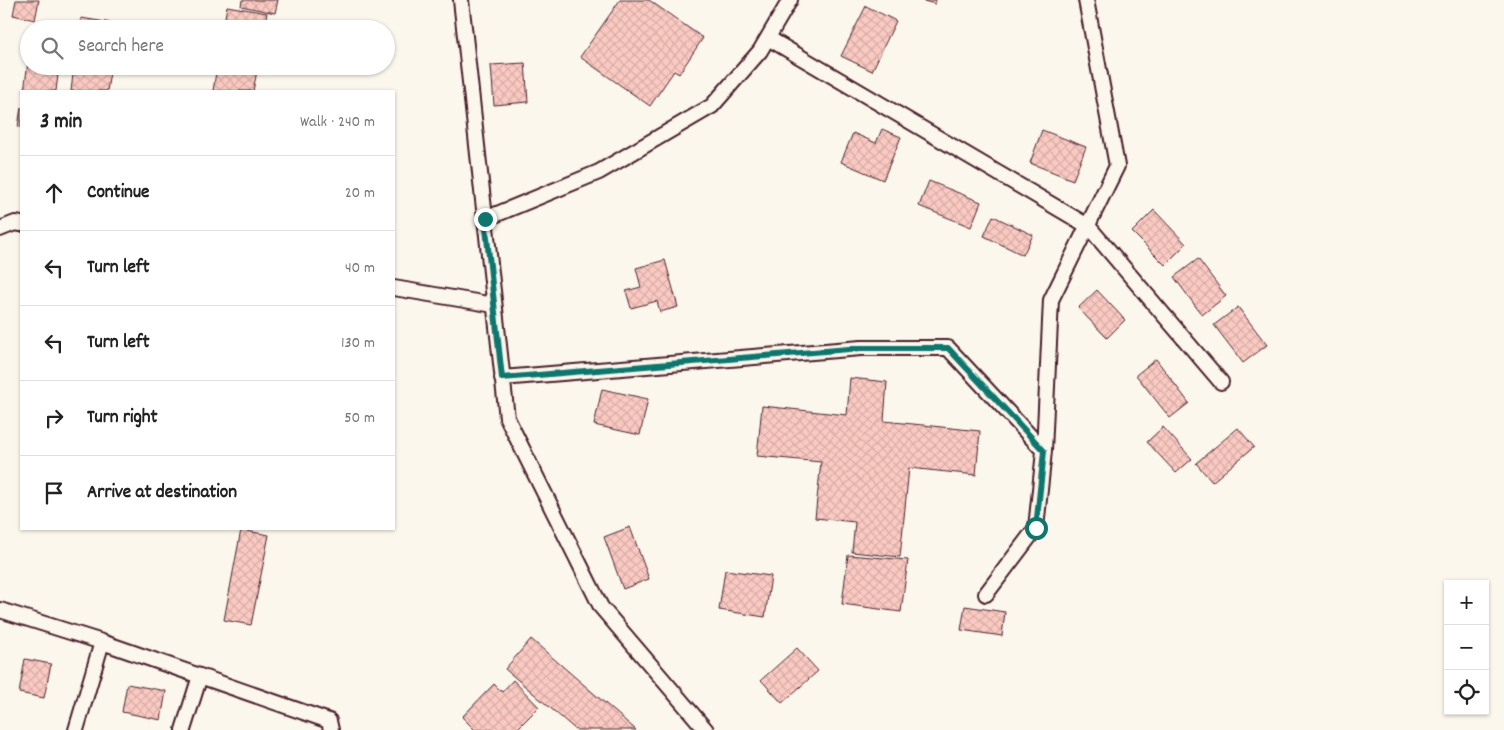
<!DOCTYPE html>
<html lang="en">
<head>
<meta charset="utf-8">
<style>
  body { margin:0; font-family:Dekko,sans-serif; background:#f2f2f2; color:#222 }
  .controls { position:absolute; right:15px; bottom:15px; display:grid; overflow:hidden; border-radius:0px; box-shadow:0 1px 4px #0004 }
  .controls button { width:45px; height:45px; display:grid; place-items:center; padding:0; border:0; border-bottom:1px solid #e0e0e0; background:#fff; color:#222; font:25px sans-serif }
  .stop { position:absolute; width:15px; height:15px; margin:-11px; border:4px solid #0f766e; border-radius:50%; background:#fff }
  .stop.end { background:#0f766e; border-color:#fff; box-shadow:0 1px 5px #0008 }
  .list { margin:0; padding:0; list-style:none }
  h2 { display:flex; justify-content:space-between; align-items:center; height:65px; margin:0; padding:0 20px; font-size:21px }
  h2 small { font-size:16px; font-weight:400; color:#767676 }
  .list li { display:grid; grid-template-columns:32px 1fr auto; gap:15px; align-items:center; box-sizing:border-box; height:75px; padding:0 20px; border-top:1px solid #e0e0e0 }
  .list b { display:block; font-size:19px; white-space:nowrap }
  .list em { font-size:16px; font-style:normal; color:#767676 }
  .icon { flex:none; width:28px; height:28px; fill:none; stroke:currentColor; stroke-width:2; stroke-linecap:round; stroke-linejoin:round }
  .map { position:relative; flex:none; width:1504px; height:730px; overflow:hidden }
  .search { position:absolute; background:#fff; box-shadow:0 1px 4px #0004; left:20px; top:20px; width:375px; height:55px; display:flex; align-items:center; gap:12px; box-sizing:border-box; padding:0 18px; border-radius:28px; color:#767676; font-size:19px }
  .panel { position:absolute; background:#fff; box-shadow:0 1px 4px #0004; left:20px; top:90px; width:375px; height:440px; border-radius:0px }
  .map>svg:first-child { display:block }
</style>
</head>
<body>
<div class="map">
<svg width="1504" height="730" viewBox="0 0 1504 730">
  <defs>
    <pattern id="building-cross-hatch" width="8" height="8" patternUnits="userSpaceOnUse" patternTransform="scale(1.25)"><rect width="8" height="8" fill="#facac2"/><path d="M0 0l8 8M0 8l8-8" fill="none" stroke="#d8ada7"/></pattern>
  </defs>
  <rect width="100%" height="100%" fill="#fbf7ec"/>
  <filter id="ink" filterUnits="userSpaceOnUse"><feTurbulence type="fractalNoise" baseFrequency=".02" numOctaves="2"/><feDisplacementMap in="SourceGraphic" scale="10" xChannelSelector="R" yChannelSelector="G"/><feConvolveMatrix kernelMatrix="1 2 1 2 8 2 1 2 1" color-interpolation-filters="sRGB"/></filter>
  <g filter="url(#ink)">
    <path fill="url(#building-cross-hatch)" stroke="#4a1f2b" d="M16,0H39L35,20L13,15Z
      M242,0H278L275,13L241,6Z
      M620,0H649L703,38L679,74L674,71L650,106L580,57Z
      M920,0H936L935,4Z
      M227,6L267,13L264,29H223Z
      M866,6L896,21L872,71L841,56Z
      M81,18L118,24L117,29H80Z
      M29,55V66H59L56,91H24Z
      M525,63L528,102L494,105L491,65Z
      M74,66H111L107,91H71Z
      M217,66H258L253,91H213Z
      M21,107V127H18Z
      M882,129L901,137L883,180L841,162L853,133L876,143Z
      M1042,130L1086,147L1073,180L1030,163Z
      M929,181L981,202L971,227L919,206Z
      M1154,210L1186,244L1165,265L1132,232Z
      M993,216L1033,235L1023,255L984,236Z
      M1198,259L1226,296L1202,315L1174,277Z
      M665,260L678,307L660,312L657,301L631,308L626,291L641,287L636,268Z
      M1097,290L1125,320L1107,338L1078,308Z
      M1238,307L1267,345L1243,363L1214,325Z
      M1156,359L1189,403L1170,418L1136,375Z
      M850,378L887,382L884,421L980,431L976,475L909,468L900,557L852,552L855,522L815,518L821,462L757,456L762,406L847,415Z
      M602,389L648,399L640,435L594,425Z
      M1163,427L1192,459L1176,473L1147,442Z
      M1238,428L1254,447L1212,482L1196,463Z
      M630,527L649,579L623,589L604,537Z
      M241,530L269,535L251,625L224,620Z
      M848,555L908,560L901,612L842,604Z
      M725,570L771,576L765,617L719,610Z
      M965,606L1005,612L1002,636L961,630Z
      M531,639L636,730H576L505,669Z
      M797,648L818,671L782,703L761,680Z
      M25,659L51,664L44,698L19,693Z
      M513,680L539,707L516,730H475L462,717L494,684L502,692Z
      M127,684L166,691L161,720L122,712Z"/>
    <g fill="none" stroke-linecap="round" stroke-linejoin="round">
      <g stroke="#4a1f2b" stroke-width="18">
        <path id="lane" d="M461,0L507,418L601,607L706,730
          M768,38L1088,226L1221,382
          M485,219L599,172L712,106L760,51L790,0
          M0,229L15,223L21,224
          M394,288L494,305
          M502,378L861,348H948L1044,451L1036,528L986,594
          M1044,451L1051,300L1117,166L1086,0
          M0,610L102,642L329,721L331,730
          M76,730L102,642
          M183,730L200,676"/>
      </g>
      <use href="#lane" stroke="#fbf7ec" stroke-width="14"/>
    </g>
  </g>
  <g fill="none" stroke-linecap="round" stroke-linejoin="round" filter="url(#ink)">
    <path stroke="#0f766e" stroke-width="6" d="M485,219L502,378L861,348H948L1044,451L1036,528"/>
  </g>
</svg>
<div class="controls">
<button>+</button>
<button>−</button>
<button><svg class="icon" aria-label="locate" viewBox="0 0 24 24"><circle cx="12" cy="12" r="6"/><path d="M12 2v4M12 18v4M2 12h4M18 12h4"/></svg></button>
</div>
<div class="stop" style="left:1036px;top:528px"></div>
<div class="stop end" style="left:485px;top:219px"></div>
<div class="search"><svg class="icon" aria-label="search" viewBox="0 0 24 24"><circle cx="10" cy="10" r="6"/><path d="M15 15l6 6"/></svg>Search here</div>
<section class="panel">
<h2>3 min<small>Walk · 240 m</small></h2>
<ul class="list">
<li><svg class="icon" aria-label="ahead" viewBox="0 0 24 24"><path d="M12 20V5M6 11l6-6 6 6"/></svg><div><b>Continue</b></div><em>20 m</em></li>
<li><svg class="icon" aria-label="left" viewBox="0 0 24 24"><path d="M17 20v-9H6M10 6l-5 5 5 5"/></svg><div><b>Turn left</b></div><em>40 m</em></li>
<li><svg class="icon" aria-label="left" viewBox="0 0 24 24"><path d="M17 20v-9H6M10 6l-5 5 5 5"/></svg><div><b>Turn left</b></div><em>130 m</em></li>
<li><svg class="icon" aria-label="right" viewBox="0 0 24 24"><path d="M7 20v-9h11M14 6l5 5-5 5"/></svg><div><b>Turn right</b></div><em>50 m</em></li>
<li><svg class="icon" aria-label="arrive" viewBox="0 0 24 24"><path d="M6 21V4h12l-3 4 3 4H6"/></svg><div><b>Arrive at destination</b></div></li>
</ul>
</section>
</div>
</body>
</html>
